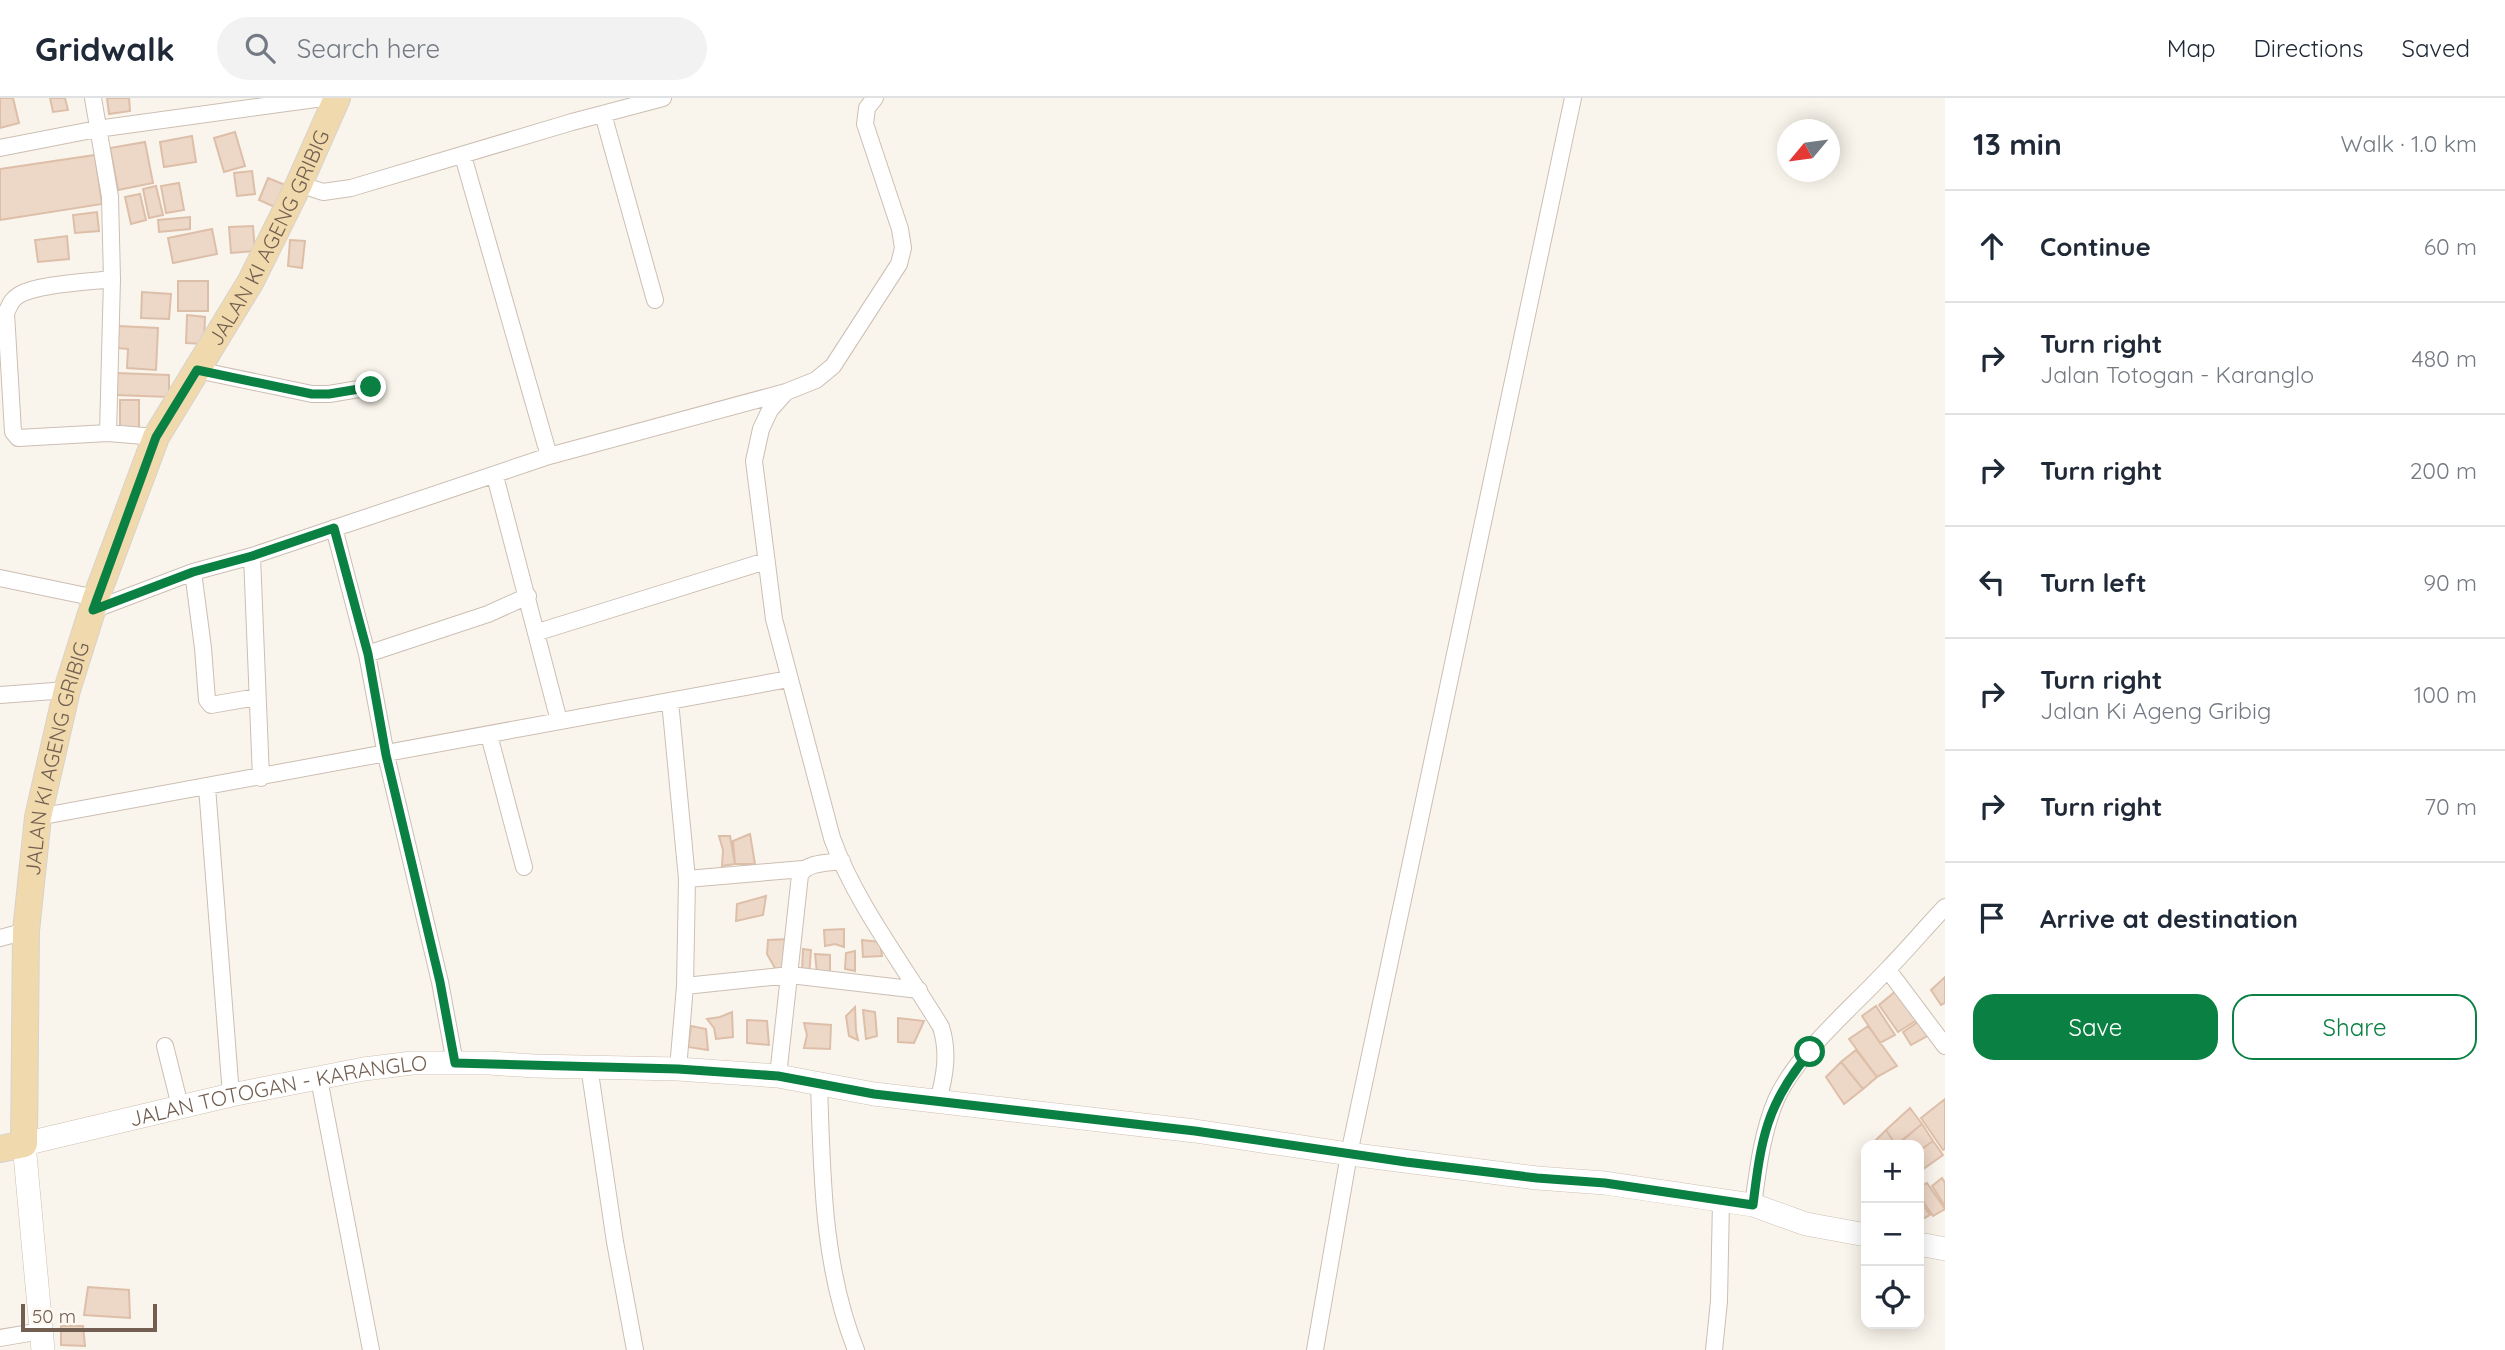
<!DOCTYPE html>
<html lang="en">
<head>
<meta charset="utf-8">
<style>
  body { margin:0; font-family:Quicksand,sans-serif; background:#f2f2f3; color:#1f2937 }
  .controls { position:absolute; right:21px; bottom:21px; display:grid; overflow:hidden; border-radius:14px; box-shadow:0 4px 18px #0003 }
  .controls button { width:63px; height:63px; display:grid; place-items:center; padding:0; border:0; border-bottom:2px solid #e0e1e3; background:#fff; color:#1f2937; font:35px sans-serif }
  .compass { position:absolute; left:1777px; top:21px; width:63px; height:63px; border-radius:50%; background:#fff; box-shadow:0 4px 18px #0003; rotate:241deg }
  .scale { position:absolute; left:21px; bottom:18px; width:136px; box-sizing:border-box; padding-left:7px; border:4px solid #735f51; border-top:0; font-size:19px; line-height:24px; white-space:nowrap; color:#735f51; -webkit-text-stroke:5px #fdf9f2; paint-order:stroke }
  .stop { position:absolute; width:21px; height:21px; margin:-16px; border:5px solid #0b8043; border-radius:50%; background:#fff }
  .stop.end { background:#0b8043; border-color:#fff; box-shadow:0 2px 7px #0008 }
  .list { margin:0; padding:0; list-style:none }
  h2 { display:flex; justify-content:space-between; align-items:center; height:91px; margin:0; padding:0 28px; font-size:30px }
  h2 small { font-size:23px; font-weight:400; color:#747a83 }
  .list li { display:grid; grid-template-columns:46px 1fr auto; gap:21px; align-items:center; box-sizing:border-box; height:112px; padding:0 28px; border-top:2px solid #e0e1e3 }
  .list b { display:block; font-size:26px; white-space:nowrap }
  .list p { margin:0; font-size:23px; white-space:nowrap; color:#747a83 }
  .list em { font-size:23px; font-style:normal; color:#747a83 }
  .actions { display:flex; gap:14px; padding:21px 28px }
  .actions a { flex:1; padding:16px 0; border:2px solid #0b8043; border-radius:21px; text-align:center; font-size:24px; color:#0b8043 }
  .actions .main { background:#0b8043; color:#fff }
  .icon { flex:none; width:38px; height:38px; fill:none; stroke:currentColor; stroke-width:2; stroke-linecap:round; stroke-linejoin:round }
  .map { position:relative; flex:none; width:1945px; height:1252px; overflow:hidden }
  header { display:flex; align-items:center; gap:42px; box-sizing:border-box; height:98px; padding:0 35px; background:#fff; border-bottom:2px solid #e0e1e3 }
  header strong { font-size:33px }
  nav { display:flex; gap:38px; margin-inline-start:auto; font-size:24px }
  .search { width:490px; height:63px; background:#f2f2f3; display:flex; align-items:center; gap:18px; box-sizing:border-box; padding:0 24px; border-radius:38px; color:#747a83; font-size:26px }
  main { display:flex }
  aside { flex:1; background:#fff }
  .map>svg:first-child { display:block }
</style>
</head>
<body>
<header>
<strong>Gridwalk</strong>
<div class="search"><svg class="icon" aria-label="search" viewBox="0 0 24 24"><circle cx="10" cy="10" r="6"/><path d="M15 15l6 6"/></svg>Search here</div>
<nav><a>Map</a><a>Directions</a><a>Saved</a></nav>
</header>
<main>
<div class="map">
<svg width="1945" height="1252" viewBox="0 0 1945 1252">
  <rect width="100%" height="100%" fill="#faf5ec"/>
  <path fill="#edd7c7" stroke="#ddbfa9" stroke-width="2" d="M0,0H13L19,25L0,30Z
    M50,0H65L68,12L53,14Z
    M107,0H129L130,13L109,16Z
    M235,34L245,68L224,74L214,40Z
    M192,38L196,64L164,69L160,44Z
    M145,44L153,85L118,92L110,50Z
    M95,57L102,106L0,122V71Z
    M252,73L255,96L237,98L234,75Z
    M268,80L288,88L279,111L259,102Z
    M179,85L184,112L166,115L161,88Z
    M156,88L163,117L149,120L143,91Z
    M140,96L146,122L131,126L125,99Z
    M97,114L99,133L75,135L73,117Z
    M190,119V131L159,134L158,122Z
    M253,128L255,153L231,155L229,129Z
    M212,131L217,156L173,165L168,140Z
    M67,138L69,161L38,164L35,142Z
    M290,142L305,143L302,170L288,168Z
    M178,183H208V213H178Z
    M142,194L171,196L169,221L141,220Z
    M187,217L205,219L204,246L186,245Z
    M118,228L158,230L156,272L127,270L128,251L117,250Z
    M116,275L169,277V299L116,297Z
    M120,302H139V331L120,330Z
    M750,736L755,766H735L733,743Z
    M719,738H730L735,766L722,768L723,752Z
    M766,798L763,817L736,823L737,806Z
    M844,831V849L835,846L825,848L824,832Z
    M789,841L786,870L776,872L767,856L768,842Z
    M862,842L880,844L882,858L863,859Z
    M803,851L811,852L809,878L802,873Z
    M855,853V873L845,871L846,855Z
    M815,856L830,857V874L817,875Z
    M1945,879V905L1941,907L1931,892Z
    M1897,892L1917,922L1898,934L1879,907Z
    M1876,908L1895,937L1880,945L1862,918Z
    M855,909L856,933L858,942L849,938L846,918Z
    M863,912L875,914L877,938L866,941Z
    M732,914L733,939L716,941L714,930L707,921L720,919Z
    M898,920L924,923L914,945L898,944Z
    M747,922L767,923L769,947L747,945Z
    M1921,922L1929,937L1911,947L1903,934Z
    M804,925L831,927L830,951L804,950L807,937Z
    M691,928L706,931L708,952L688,949Z
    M1868,928L1897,968L1877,979L1849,941Z
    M1856,952L1877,979L1863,991L1841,964Z
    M1841,964L1863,991L1844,1006L1826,979Z
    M1945,1001V1051L1943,1052L1921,1020Z
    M1910,1010L1922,1026L1896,1047L1886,1032Z
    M1922,1026L1933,1043L1919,1053V1047H1897Z
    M1886,1032L1891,1040L1896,1047H1876L1874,1044Z
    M1933,1043L1943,1057L1919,1074V1053Z
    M1942,1080L1945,1085V1108L1932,1088Z
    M1927,1085L1945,1111L1933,1118L1919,1097V1089Z
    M1919,1101L1930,1117L1919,1123Z
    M88,1189L129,1192L130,1220L84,1217Z
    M61,1228H83L85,1248L61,1247Z"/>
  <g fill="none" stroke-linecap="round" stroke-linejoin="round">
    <g stroke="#ccbeb3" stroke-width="18">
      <path id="street" d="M93,0L110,99L112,181L108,335
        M875,0L867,10L865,26L900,131L903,150L899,166L833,268L816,282L786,294L770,312L761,331L754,363L774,521L832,740C855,805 905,869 941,929C949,954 945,978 938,1003
        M603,16L655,202
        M0,50L97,31L323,0
        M463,58L549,358
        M299,86L323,94L351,90L572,24L663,0
        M112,181C89,184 37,186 19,197C11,202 10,207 6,215L13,334L18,340L108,335L156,339
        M197,272L312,296H329L371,289
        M495,378L559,623
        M334,430L367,556L386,657L440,884L455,965
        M252,458L261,680
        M193,474L203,550L207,602L211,607L257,599
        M0,480L96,500
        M93,512L193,474L252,458L549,358L786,294
        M538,534L766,463
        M367,556L488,516L528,498
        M0,597L67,592
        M670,603L687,781L685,888L678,971
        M489,637L524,769
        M207,689L231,997
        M38,719L789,581
        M687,781L803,771
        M0,840L26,833
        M1888,872L1945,948
        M685,888L790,877L919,892
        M165,948L180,1008
        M589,968L615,1144L635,1252
        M778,978L800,777C807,764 828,765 842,763
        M319,981L371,1252
        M819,985C822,1075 822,1167 856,1252
        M1753,1107C1758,1071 1762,1035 1776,1002C1797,955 1852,910 1887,872C1907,852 1925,830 1945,809
        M0,1240L41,1233
        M1315,1252L1349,1056L1573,0
        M1714,1252L1719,1203L1721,1102"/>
    </g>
    <g stroke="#cebfb1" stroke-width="24">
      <g id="secondary">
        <path d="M1919,1146L1945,1151"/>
        <path id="s1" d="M43,1252L24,1046L231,997L364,971L412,965H489L534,968L678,971L778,978L874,996L1195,1033L1349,1056L1537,1080L1605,1085L1753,1107L1806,1126L1866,1137"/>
      </g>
    </g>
    <g stroke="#d8d2ce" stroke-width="28">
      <g id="primary">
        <path id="s2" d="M0,1051L24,1046L26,833L38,719L67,592L96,500L156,339L251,183L299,86L337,0"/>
      </g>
    </g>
    <use href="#street" stroke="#fff" stroke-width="16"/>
    <use href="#secondary" stroke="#fff" stroke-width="23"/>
    <use href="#primary" stroke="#f0daad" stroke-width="26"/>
  </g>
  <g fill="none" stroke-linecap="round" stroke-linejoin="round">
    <path stroke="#0b8043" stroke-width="9" d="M371,289L329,296H312L197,272L156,339L93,512L193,474L252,458L334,430L368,556L386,657L440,884L455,965L678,971L778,978L874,996L1195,1033L1406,1064L1537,1080L1605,1085L1753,1107C1761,1042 1766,1006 1810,954"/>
  </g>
  <g text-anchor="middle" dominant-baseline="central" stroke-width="5" stroke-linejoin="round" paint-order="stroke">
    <g font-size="21" fill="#735f51" stroke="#fdf9f2">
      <text stroke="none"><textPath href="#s2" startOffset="980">JALAN KI AGENG GRIBIG</textPath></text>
      <text stroke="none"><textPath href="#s2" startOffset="413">JALAN KI AGENG GRIBIG</textPath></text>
      <text stroke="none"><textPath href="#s1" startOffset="467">JALAN TOTOGAN - KARANGLO</textPath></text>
    </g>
  </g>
</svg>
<div class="controls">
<button>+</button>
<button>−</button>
<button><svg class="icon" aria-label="locate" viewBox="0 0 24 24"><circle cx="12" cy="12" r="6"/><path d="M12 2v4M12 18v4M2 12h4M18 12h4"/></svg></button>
</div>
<svg class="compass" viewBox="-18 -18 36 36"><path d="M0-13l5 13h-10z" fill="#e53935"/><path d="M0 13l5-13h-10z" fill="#747a83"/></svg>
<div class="scale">50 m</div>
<div class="stop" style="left:1810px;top:954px"></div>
<div class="stop end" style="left:371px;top:289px"></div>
</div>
<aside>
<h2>13 min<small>Walk · 1.0 km</small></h2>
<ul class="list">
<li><svg class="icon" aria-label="ahead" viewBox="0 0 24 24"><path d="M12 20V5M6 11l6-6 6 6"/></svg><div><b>Continue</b></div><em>60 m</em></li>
<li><svg class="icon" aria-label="right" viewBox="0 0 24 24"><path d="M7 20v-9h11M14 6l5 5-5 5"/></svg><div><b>Turn right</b><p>Jalan Totogan - Karanglo</p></div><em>480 m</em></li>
<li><svg class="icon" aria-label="right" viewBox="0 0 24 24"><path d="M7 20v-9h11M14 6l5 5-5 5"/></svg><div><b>Turn right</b></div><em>200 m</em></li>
<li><svg class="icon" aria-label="left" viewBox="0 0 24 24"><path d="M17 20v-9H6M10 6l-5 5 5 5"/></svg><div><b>Turn left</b></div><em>90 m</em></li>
<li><svg class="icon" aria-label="right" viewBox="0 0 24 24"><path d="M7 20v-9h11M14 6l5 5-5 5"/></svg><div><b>Turn right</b><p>Jalan Ki Ageng Gribig</p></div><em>100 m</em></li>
<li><svg class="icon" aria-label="right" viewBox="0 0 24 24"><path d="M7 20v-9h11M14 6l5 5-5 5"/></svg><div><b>Turn right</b></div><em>70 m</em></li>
<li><svg class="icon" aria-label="arrive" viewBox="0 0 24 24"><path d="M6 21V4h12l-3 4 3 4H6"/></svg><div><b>Arrive at destination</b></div></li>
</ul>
<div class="actions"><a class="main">Save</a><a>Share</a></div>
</aside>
</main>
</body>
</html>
